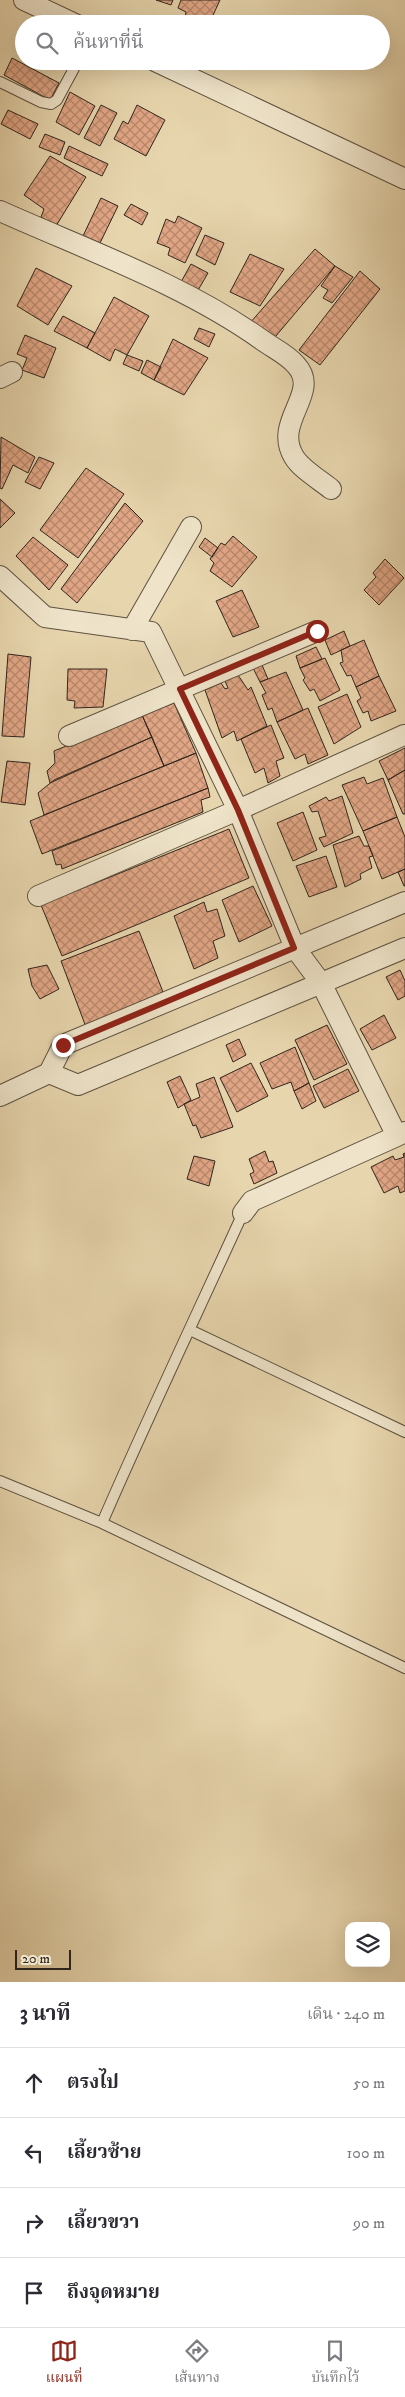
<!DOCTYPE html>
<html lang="th">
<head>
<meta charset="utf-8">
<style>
  body { margin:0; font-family:"IM FELL DW Pica","Noto Serif Thai",serif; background:#f7f7f7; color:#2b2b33 }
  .controls { position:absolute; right:15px; bottom:15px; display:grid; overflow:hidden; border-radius:10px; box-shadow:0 5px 20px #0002 }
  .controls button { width:45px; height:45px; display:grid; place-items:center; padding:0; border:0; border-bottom:1px solid #e1e1e2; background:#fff; color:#2b2b33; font:25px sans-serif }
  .scale { position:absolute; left:15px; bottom:12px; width:56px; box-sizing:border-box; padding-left:5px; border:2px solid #31261d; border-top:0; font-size:14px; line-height:18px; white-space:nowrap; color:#31261d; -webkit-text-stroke:4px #efe4ca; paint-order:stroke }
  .stop { position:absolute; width:15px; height:15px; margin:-11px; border:4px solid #8f2418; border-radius:50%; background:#fff }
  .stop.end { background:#8f2418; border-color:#fff; box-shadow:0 1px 5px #0008 }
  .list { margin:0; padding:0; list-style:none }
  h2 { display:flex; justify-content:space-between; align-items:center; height:65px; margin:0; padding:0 20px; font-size:21px }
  h2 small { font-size:16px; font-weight:400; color:#7c7c81 }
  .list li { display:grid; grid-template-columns:32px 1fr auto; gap:15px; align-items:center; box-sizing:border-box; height:70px; padding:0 20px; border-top:1px solid #e1e1e2 }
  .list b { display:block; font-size:19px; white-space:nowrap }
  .list em { font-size:16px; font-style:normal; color:#7c7c81 }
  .icon { flex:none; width:28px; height:28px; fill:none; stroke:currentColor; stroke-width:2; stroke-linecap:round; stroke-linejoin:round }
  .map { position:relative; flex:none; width:405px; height:1982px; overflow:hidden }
  .search { position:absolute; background:#fff; box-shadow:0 5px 20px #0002; left:15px; right:15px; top:15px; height:55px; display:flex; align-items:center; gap:12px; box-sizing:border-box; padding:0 18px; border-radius:28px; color:#7c7c81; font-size:19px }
  .sheet { height:345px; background:#fff }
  nav { display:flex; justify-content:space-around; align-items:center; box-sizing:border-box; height:70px; border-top:1px solid #e1e1e2; background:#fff; font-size:14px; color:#7c7c81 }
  nav a { display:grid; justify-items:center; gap:2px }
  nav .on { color:#8f2418 }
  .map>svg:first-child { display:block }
</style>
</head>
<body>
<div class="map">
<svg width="405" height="1982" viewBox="0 0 405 1982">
  <defs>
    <pattern id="building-cross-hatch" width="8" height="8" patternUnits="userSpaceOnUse" patternTransform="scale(1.25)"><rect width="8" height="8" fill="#e1a685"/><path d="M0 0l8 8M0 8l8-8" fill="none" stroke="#b7876c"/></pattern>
  </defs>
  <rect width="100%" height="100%" fill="#e7d5ad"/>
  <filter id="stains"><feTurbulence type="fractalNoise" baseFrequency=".004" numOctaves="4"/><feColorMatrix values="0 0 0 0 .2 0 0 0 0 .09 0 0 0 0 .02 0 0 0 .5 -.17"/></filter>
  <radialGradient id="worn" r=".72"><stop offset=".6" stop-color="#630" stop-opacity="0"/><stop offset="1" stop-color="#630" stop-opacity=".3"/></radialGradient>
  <path fill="url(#building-cross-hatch)" stroke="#31261d" d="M156,0H173L171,5Z
    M181,0H220L209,24H200L185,18L186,12L178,8Z
    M12,58L59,83L50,100L4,75Z
    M70,92L95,106L79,135L56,122Z
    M101,105L117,113L100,146L84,138Z
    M137,105L165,120L146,156L114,139L123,121L128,124Z
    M8,110L38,124L30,139L1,124Z
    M45,134L65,142L60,155L39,147Z
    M69,146L108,164L102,176L64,158Z
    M50,156L86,177L56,226L41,217L44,209L24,195Z
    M101,198L118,206L100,243L83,236Z
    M131,204L148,213L142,225L124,215Z
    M178,216L202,228L185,263L168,255L170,248L157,243L166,219L175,223Z
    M205,235L224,243L215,265L196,255Z
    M315,249L335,266L270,343L249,324Z
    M250,254L284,269L260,306L230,292Z
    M191,264L208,273L197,292L181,282Z
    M335,266L353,277L332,303L323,298L328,290L321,286Z
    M36,268L72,286L48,325L17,306Z
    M360,271L380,289L320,365L299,350Z
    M114,297L149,316L127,355L115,349L110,361L87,348Z
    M63,316L95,333L87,348L54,331Z
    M199,328L215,334L209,347L194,339Z
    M25,335L56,348L44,378L22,370L27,358L17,354Z
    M173,339L208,358L184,395L154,380Z
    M127,355L143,361L139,371L123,364Z
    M147,360L161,367L154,380L141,373Z
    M1,437L35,457L28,473L13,465L2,489L0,488Z
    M39,457L54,463L40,489L25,482Z
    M86,468L124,494L78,558L40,530Z
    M0,499L15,513L0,528Z
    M125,503L143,521L77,603L61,589Z
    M233,536L257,557L232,587L210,571L214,563L210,559L221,543L225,545Z
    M33,537L68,565L49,590L16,556Z
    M205,538L218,548L212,557L199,547Z
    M385,559L404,578L379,605L364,590L376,577L373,573Z
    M242,590L259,627L233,637L216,601Z
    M344,631L350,646L331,655L325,640Z
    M364,640L379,676L356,687L351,675L347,676L340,663L343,662L341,650Z
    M316,647L322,659L300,668L296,656Z
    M8,654L31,657L24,737L2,736Z
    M325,658L340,690L320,701L314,689L310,691L303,680L305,678L300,668Z
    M262,665L268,679L260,682L253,668Z
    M68,669H107L103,707L74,708L75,701L67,700Z
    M286,672L303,710L277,722L272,708L268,710L262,695L266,693L260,682Z
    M238,675L248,690L251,687L267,726L237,741L234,731L222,738L205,690L221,683L225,689L228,688L225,681Z
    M379,676L396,711L371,721L368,711L363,713L357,701L361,698L356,687Z
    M347,694L361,727L334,744L318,707Z
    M174,703L196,753L164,766L142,715Z
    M308,708L328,755L308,764L305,754L295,759L277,722Z
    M142,715L152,737L50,783L47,771L55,763L54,751Z
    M271,725L284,758L276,761L280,776L268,783L264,768L255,773L241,739Z
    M152,737L164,766L44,815L38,793L54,780Z
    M405,748V770L388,780L379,761Z
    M196,753L208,788L42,854L30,821Z
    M7,761L30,763L25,805L1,802Z
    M405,770V814H403L388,780Z
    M364,777L367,784L383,778L397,817L363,831L342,785Z
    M208,788L210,797L201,800L203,812L62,869L61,864L56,865L52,851Z
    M342,796L353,833L324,847L319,838L326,836L318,811L312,812L309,806L326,797L329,801Z
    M303,812L317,850L293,861L277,823Z
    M397,817L405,837V869L382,879L363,831Z
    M229,829L249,878L62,956L41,905Z
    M359,836L364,846H369L373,856L369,857L372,868L360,874L361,879L345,887L333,845Z
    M326,856L337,887L309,897L296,866Z
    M405,869V886H404L398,872Z
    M253,886L272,926L239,942L222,900Z
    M204,902L207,912L217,909L225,936L213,941L218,958L194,969L174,916Z
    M139,931L163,992L86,1027L61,961Z
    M47,965L59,989L40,999L32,986L28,969Z
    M400,970L405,981V996L398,1000L386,977Z
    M384,1015L396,1038L372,1050L360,1029Z
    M327,1025L347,1064L314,1080L295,1040Z
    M239,1039L246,1055L233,1062L226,1045Z
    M295,1047L309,1083L294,1091L291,1082L272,1089L260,1063Z
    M251,1063L268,1096L237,1112L220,1078Z
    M348,1069L359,1091L324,1108L313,1086Z
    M180,1076L191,1100L178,1108L167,1082Z
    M214,1077L233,1127L201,1138L196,1125L193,1126L184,1104L200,1097L196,1084Z
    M309,1083L316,1101L302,1109L294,1091Z
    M265,1151L269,1162L273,1161L277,1173L254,1184L250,1174L254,1172L249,1159Z
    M405,1153V1191L400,1193L398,1186L384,1193L371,1167L393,1156L395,1160L404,1157L403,1154Z
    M194,1156L215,1161L209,1186L187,1179Z"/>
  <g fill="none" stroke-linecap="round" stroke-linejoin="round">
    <g stroke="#5e5241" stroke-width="12">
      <path id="service" d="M0,82L41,102L51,104L57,100L78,61
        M190,1330L405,1432
        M0,1481L102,1523L405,1668
        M102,1523C147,1419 196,1316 243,1213"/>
    </g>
    <g stroke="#5e5241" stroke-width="22">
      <path id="minor" d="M24,0L75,24
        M155,61L405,179
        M0,211C87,250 185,285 262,340C273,348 288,355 296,365C322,393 272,421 294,457C301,469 320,480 331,489
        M0,378L12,372
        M0,576L45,617L151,632L238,810L295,948L321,983L397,1136L405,1132
        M132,630L191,527
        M69,736L317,631
        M38,896L238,810L404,735
        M405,902L63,1045L49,1073L78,1085L405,948
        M0,1096L49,1073
        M243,1213L252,1201L397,1136"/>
    </g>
    <use href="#service" stroke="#efe4ca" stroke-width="10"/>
    <use href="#minor" stroke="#efe4ca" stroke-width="20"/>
  </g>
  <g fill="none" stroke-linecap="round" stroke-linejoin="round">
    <path stroke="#8f2418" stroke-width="6" d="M63,1045L294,948L238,810L180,689L317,631"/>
  </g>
  <rect width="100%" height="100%" filter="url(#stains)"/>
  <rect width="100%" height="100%" fill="url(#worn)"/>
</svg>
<div class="controls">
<button><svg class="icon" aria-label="layers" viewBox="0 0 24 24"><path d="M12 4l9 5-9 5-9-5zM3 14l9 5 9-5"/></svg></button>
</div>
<div class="scale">20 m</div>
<div class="stop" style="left:317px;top:631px"></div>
<div class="stop end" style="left:63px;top:1045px"></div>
<div class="search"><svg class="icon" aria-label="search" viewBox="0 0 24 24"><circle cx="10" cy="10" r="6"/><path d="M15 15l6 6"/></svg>ค้นหาที่นี่</div>
</div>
<section class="sheet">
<h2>3 นาที<small>เดิน · 240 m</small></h2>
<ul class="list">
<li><svg class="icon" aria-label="ahead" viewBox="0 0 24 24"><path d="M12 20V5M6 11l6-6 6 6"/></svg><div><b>ตรงไป</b></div><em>50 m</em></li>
<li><svg class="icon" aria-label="left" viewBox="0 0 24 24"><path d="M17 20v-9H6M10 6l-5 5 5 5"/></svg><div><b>เลี้ยวซ้าย</b></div><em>100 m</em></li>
<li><svg class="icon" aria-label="right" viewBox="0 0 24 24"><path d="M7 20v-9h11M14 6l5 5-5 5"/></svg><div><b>เลี้ยวขวา</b></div><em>90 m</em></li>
<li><svg class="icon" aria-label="arrive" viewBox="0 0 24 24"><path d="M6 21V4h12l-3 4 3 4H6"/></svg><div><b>ถึงจุดหมาย</b></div></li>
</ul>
</section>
<nav>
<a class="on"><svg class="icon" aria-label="map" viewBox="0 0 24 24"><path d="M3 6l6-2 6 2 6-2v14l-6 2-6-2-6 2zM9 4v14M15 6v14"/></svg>แผนที่</a>
<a><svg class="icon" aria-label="directions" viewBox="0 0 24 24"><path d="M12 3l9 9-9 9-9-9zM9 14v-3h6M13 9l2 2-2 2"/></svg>เส้นทาง</a>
<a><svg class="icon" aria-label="saved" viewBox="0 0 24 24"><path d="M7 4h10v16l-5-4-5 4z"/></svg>บันทึกไว้</a>
</nav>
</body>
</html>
